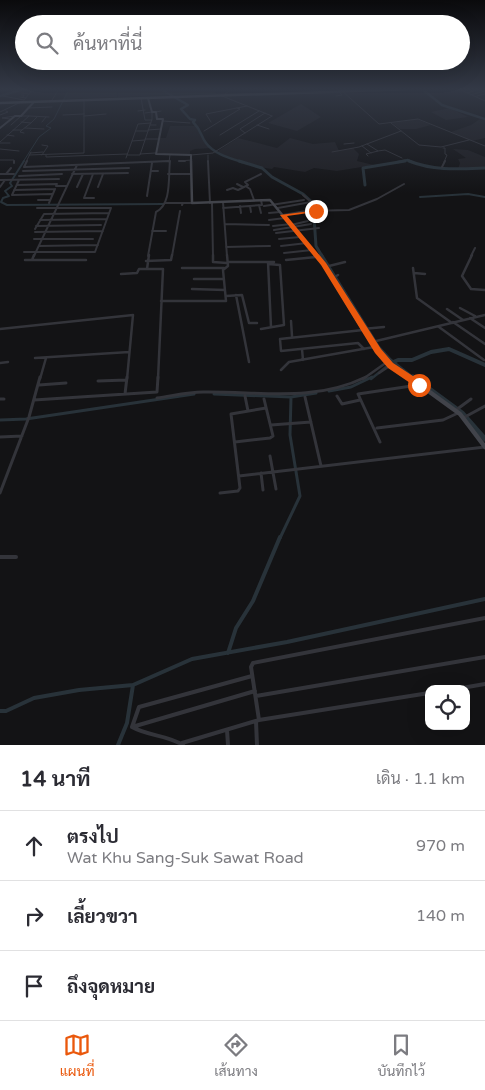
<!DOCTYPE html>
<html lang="th">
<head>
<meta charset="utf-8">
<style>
  body { margin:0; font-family:"Varela Round",Sarabun,sans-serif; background:#f7f7f7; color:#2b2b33 }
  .controls { position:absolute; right:15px; bottom:15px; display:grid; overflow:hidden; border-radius:10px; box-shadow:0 5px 20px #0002 }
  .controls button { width:45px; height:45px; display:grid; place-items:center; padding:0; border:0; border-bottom:1px solid #e1e1e2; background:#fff; color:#2b2b33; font:25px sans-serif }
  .stop { position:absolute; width:15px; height:15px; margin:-11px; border:4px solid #ea580c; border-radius:50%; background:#fff }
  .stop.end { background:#ea580c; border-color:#fff; box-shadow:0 1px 5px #0008 }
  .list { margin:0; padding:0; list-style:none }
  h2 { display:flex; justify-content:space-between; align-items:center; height:65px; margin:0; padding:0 20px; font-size:21px }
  h2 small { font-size:16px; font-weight:400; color:#7c7c81 }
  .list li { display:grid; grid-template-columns:32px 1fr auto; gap:15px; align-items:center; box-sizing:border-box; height:70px; padding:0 20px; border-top:1px solid #e1e1e2 }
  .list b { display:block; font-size:19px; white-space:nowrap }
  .list p { margin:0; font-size:16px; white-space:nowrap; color:#7c7c81 }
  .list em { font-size:16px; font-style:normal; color:#7c7c81 }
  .icon { flex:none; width:28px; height:28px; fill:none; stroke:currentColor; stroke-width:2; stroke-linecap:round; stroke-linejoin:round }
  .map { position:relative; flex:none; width:485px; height:745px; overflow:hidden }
  .search { position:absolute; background:#fff; box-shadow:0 5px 20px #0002; left:15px; right:15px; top:15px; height:55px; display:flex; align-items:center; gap:12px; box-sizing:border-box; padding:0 18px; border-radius:28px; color:#7c7c81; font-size:19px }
  .sheet { height:275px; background:#fff }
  nav { display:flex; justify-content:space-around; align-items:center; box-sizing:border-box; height:70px; border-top:1px solid #e1e1e2; background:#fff; font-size:14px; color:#7c7c81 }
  nav a { display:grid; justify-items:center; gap:2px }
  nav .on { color:#ea580c }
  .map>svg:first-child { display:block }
</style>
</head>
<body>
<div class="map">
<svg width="485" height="745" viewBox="0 0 485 745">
  <rect width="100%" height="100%" fill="#131315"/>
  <path fill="#1e1e22" d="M70,89H117V97L64,99Z
    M118,89H218L219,90L215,91L216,94L172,95L168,93L170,95L118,97Z
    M301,104L321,117L297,131L268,123Z
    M450,108L468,117L446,120L431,112Z
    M417,119L431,125L416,129H400L392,123Z
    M480,119L485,120V138L472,141L451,132L471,125Z
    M170,126H198L205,141L212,148L195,149L190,151V155L156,154L160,138H166Z
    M238,138L277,148L290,138L313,144L335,142L339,151L353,148L359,154L357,161L374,165L337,171L314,168L305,172L274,167L272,169L265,168L221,155L218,151Z
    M453,149L468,150L485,157V167L458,169L460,163L458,159L466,158Z"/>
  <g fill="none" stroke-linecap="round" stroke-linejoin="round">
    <path stroke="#283239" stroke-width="1" d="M23,162L39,137L51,128L46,126L54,119L69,89"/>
    <path stroke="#283239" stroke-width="2" d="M420,197L468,194L485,197
      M1,202L7,205L164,204
      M1,202L3,198L9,196L5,191L12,186L10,183L24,161"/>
    <path stroke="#283239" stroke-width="2.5" d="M371,379L391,363"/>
    <path stroke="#283239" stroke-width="3" d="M329,391L351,387L372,377
      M214,394L291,397L316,393
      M0,420L26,419L194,394
      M280,538L300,496L290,435L291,397"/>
    <path stroke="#283239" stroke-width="4" d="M228,653L236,628L253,601L280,537
      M0,711H6L34,698L79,690L133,685L192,659L287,642L485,599
      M118,745L127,723L133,685"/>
    <path stroke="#283239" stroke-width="2.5" d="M154,89L162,90L188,105L181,109L190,119L195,120L193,122C202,131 200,135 206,143C214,154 230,158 242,162
      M422,89L442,105L485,119
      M0,96L24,89
      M398,162L408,160L412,162"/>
    <path stroke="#283239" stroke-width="3" d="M239,161L262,168L272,177L303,194L313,203L316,246L322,256
      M409,161C434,171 459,169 485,168
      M365,185L363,168L405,161"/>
    <path stroke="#283239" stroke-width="4" d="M321,255L378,347L390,360L414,379
      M391,363L398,360H412L431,352L449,349L485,365"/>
    <path stroke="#283239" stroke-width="5" d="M413,377L462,413L485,439"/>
    <path stroke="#33343a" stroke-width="1" d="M344,89L347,90
      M459,89L485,101
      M341,90L379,124L418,119L485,146
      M21,93L29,94
      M467,93L474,91
      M225,94L231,89
      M21,95H24L23,97
      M470,95L485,91
      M3,96L24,100
      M222,96L272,116
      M336,96L342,95L338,91
      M477,96L485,94
      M20,97L26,98
      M141,98L145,120H152
      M24,100L33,89
      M52,100L59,89
      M28,108L52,107
      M138,111L145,110
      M0,112L21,102
      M156,112L161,111
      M0,115L8,112L6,111
      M63,115L84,114
      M29,116L49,117
      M84,116L106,114
      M10,119L2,118L15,116
      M163,121L190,123
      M21,122L31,123L37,117
      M42,122L46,117
      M211,122L206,114L247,106
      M391,123L419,145L441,147L469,140
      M11,125L21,116
      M150,125H156
      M257,125L269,129
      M25,128L44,129
      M13,130H22L31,123
      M22,130L20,132L24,133
      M148,130L161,129
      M136,131H148
      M204,131L240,109L237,108
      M245,133L240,129L265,113
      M7,135L14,136
      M220,135L259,111
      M145,139H159
      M145,140L132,141L138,124L151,123
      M0,142L29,116H21
      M0,143H10
      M344,144L354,143
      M367,144L378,151L366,154L368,156
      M42,145L48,146L42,155
      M362,146L371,153
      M443,148H445V154L447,155L444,162
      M0,149L19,151
      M378,151L385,150L402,158
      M332,152L359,147L401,131
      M30,153L43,152
      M140,154L155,153
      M29,155L84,153V99
      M46,155V157L127,154
      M127,155H140L152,119V112L145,113
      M191,155L213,153L272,116
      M208,155V162
      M126,158L132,141
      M0,160H14V162
      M179,161L192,160
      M26,162L31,152
      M150,162L169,161
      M169,162L170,155"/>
    <path stroke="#33343a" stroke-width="2" d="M14,161V163
      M27,161L24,167L169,161
      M179,161H185
      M208,161L210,203
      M442,167L445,161
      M23,171L129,168
      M151,171H158
      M0,174H14
      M6,174L11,168
      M72,174L128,173
      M93,174L84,198H94
      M168,174H191
      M19,176L62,174
      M0,180L59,179
      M19,180L12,195L52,194
      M237,184L243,187
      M17,185L57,184
      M56,186H67
      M0,187L5,180
      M77,187L83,174
      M98,187L103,174
      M247,187L250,189L254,200
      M14,190L55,189
      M227,190L233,188L238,190L248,185L245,182L261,174
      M147,196L152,163
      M38,200H50
      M223,202L227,256
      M49,203L55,189
      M165,203H183
      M212,203L213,256
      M182,205L183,203H193
      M259,205L261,213
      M240,206L241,213
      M250,206L251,212
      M264,206L304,200
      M223,208L262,205L261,200
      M278,208L311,202L303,195
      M269,213L280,212
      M283,215L306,211L349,210L377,199L404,184
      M40,220L107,219
      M269,220L285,218
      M225,224L269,225
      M291,225L308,221
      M36,226L101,225
      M273,226L291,224
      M35,229L44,214L109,213
      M274,230L311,224
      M152,231H166
      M35,232L103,231
      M276,233L319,228
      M34,239H93
      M279,239L300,237
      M39,246L98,245
      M281,246L307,243
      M226,247L270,246
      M24,252H95L111,208H37
      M284,253L312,250
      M34,256L77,165
      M148,256L156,212C172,204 168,177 170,161
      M172,256L180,211
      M471,256L475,248"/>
    <path stroke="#33343a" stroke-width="2.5" d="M213,255V262L227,263
      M472,255L462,276L471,289L485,290
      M25,260H86
      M32,260L34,255
      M286,260L316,257
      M146,261L171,260L172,255
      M228,262H274
      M268,262L271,327
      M325,267L345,262
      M182,268H224
      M413,268L417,298L452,323
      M147,269L149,255
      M414,273L425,274
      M121,274L137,273L139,269H163L158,379
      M333,278L338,275
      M194,279H224
      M192,289L225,290
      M236,295L249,362
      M226,296L242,295L249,323H257
      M161,301H226L223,270L228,266L227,255
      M460,308L475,316
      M447,309L463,320
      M470,318L485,328
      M291,321L292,336
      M453,322L485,344
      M439,327L484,360
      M0,329L133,315L127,379
      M261,329L284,325L280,265L268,264
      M363,329L384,327
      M363,330L280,339L281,351L358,343L364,349
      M372,342L485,315
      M302,349L303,360
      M35,358L129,352
      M0,363L8,362
      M281,370L289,362L374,347
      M379,373L391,365
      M40,379L46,358
      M363,379L387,362"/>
    <path stroke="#33343a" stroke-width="3" d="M98,381L126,380
      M39,385L66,383
      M125,394L127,377
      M245,396L248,411
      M337,396L342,404L360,400
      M305,397L321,466
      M157,398C172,396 187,392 203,392C260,391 312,403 366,377
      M0,399H4
      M34,400L157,392L158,377
      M456,410L471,399
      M463,418L485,406
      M271,425L311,422
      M377,428L443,420L458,413
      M0,437L22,436
      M235,442L270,438L273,436L264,399
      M380,442L358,394L418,385
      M270,456L276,489
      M261,473L263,490
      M239,476L485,447
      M0,493L29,417L40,377
      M220,493L238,491L240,488L231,414L266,408"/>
    <path stroke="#33343a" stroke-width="4" d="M0,557H16
      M456,689L485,684
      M256,696L485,657
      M259,720L251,667L253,663L485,618
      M256,721L257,745
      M132,727L255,691
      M227,730L228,745
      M182,743L259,720L429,693
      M183,745C167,735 148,736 132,727L139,707L252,676"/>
    <path stroke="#41434a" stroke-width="2" d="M148,98L152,112H156L157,119H163L156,154L191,155V162
      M0,128L15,116H21L34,102"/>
    <path stroke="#41434a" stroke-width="2.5" d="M191,161L192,203L270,200L316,256"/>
    <path stroke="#41434a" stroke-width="3" d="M315,255L323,264L363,330L387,362L411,379"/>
    <path stroke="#41434a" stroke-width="4.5" d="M409,377L460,414L485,447"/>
    <path stroke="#4f5159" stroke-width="2.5" d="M0,103L413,89"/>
  </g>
  <linearGradient id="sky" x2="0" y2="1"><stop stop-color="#0a0a0c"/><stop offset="0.46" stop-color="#333946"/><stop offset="1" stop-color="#333946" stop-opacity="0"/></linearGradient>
  <rect width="485" height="193" fill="url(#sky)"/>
  <path fill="#ea580c" d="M318,210L316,212L287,216L326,263L381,349L393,363L422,382V387H416L388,368L375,353L321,265L280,215Z"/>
</svg>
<div class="controls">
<button><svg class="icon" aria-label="locate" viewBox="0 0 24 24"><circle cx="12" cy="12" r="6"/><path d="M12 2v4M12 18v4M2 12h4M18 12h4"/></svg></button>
</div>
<div class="stop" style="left:419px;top:385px"></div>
<div class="stop end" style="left:316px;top:211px"></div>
<div class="search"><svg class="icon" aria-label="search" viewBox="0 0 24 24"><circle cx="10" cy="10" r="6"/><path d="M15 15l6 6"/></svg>ค้นหาที่นี่</div>
</div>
<section class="sheet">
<h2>14 นาที<small>เดิน · 1.1 km</small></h2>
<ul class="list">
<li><svg class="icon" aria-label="ahead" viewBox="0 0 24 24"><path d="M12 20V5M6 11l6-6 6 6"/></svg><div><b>ตรงไป</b><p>Wat Khu Sang-Suk Sawat Road</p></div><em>970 m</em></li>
<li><svg class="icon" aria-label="right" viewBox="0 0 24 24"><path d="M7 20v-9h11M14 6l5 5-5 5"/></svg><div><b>เลี้ยวขวา</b></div><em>140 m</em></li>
<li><svg class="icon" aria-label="arrive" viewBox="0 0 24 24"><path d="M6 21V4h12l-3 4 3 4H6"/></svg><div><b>ถึงจุดหมาย</b></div></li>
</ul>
</section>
<nav>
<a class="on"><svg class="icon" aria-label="map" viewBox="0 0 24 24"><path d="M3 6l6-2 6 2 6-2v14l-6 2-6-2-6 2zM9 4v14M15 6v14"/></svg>แผนที่</a>
<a><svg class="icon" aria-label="directions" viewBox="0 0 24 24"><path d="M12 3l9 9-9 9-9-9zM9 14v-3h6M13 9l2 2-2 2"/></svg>เส้นทาง</a>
<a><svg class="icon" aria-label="saved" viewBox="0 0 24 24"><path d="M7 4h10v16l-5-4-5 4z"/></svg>บันทึกไว้</a>
</nav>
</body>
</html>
